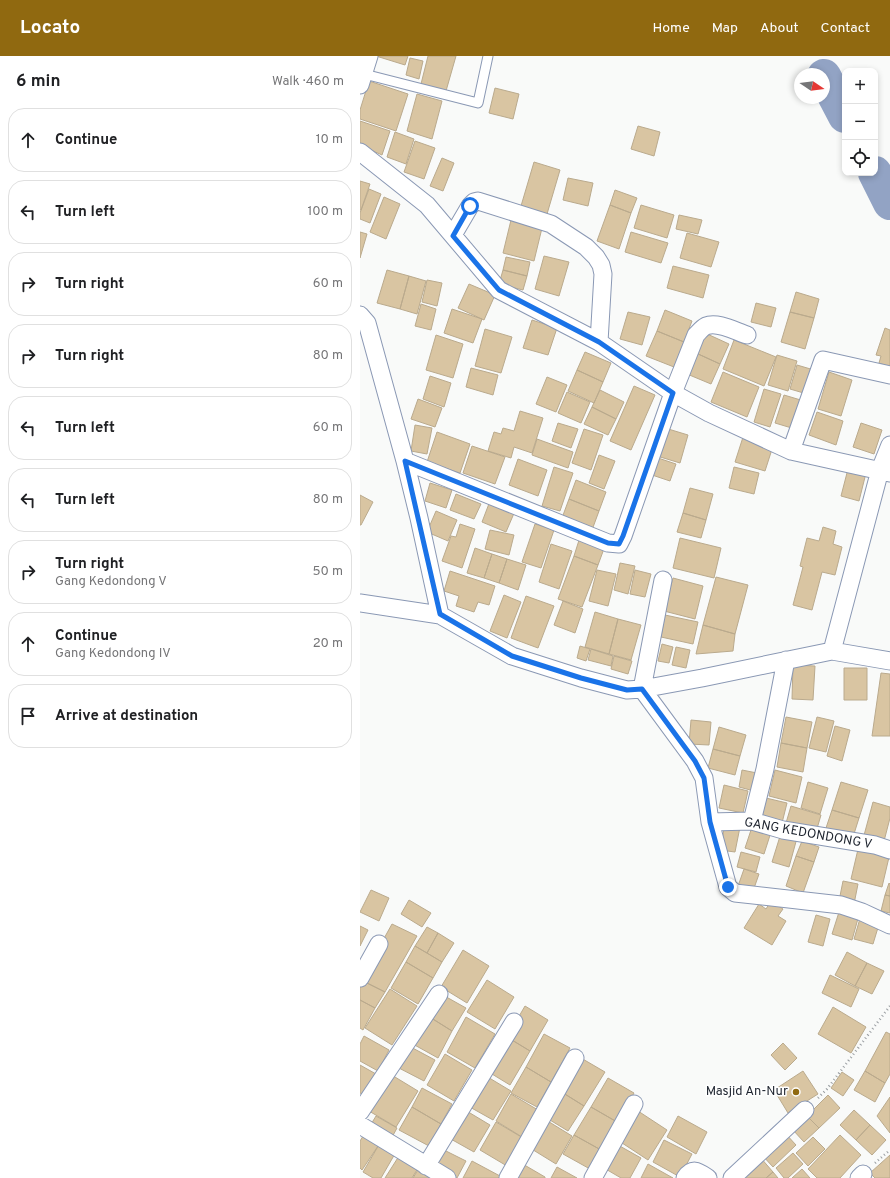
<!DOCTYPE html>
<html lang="en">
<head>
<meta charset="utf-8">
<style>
  body { margin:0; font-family:Overpass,sans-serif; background:#f6f6f6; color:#202124 }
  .controls { position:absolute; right:12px; top:12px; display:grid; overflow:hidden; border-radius:8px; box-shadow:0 2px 6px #0003 }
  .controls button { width:36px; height:36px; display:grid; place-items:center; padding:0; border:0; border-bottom:1px solid #e0e0e0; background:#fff; color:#202124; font:20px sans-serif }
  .compass { position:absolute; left:434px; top:12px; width:36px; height:36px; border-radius:50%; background:#fff; box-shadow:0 2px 6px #0003; rotate:103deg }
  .stop { position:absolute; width:12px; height:12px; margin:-9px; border:3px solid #1a73e8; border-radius:50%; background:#fff }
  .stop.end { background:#1a73e8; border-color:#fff; box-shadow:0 1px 4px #0008 }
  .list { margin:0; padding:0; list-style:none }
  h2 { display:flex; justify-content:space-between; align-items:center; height:52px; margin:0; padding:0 16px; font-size:17px }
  h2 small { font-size:13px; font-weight:400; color:#757577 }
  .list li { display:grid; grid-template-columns:26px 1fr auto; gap:12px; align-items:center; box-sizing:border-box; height:64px; margin:0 8px 8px; padding:0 8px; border:1px solid #e0e0e0; border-radius:16px }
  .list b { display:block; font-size:15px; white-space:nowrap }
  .list p { margin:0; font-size:13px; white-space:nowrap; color:#757577 }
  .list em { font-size:13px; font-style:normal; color:#757577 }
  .icon { flex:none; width:22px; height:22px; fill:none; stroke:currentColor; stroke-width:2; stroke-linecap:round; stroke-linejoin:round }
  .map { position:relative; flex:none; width:530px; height:1122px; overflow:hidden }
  header { display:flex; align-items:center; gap:24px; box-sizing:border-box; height:56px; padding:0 20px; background:#906910; color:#fff }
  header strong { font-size:19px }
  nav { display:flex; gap:22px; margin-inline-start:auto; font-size:14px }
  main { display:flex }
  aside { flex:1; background:#fff }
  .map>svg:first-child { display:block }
</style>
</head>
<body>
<header>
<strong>Locato</strong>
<nav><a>Home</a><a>Map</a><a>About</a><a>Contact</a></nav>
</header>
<main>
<aside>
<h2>6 min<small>Walk · 460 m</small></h2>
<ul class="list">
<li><svg class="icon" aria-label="ahead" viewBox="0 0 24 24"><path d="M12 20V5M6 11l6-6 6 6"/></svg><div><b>Continue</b></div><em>10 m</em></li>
<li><svg class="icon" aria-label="left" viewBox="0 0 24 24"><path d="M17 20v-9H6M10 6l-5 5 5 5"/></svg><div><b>Turn left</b></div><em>100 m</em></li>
<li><svg class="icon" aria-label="right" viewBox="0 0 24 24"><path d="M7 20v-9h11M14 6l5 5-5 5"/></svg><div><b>Turn right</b></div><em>60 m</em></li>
<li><svg class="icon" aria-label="right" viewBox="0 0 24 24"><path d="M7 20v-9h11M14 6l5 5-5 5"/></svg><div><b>Turn right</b></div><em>80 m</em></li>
<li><svg class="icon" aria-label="left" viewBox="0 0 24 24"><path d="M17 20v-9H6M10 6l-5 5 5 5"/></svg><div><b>Turn left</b></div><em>60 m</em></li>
<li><svg class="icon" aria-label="left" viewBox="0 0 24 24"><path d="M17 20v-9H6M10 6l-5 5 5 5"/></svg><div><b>Turn left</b></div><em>80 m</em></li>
<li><svg class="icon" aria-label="right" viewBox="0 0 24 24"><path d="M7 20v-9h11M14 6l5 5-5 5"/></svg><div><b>Turn right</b><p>Gang Kedondong V</p></div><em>50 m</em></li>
<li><svg class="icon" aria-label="ahead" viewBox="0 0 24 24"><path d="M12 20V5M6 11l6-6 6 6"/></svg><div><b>Continue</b><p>Gang Kedondong IV</p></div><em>20 m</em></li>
<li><svg class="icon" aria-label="arrive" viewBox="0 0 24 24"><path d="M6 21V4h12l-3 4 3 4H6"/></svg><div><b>Arrive at destination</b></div></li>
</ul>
</aside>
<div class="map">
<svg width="530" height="1122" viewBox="0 0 530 1122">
  <rect width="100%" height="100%" fill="#f9faf9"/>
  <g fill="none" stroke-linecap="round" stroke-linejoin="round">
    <path stroke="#92a3c4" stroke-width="34" d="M464,20L485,60
      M515,117L530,147"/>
  </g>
  <path fill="#d9c5a2" stroke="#baaa8d" d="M16,0H48L45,9Z
    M68,0H96L86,35L61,28Z
    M50,2L63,5L59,23L46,19Z
    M9,25L48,38L36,75L0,63V54Z
    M135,32L159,38L153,63L129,57Z
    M57,38L82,45L72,83L47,75Z
    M0,65L30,75L22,99L0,89Z
    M278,70L300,76L294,100L271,93Z
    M35,76L54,83L46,108L27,101Z
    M55,85L75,92L64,123L44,116Z
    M82,102L94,107L83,135L70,130Z
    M174,106L200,114L187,158L161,150Z
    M208,122L233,127L228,150L203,144Z
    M0,125L10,128L1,154H0Z
    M9,133L21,138L10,167L0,163V157Z
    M255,134L277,142L271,157L250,149Z
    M24,141L40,148L26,183L10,176Z
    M250,149L271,157L259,193L237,185Z
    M281,149L314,159L307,182L274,172Z
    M319,159L342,164L338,178L316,173Z
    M151,164L182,172L174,205L143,197Z
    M0,176L7,178L0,202Z
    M271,176L308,187L301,207L265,196Z
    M327,177L359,186L351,211L320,202Z
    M184,200L209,206L199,240L175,233Z
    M146,201L170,206L167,220L143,214Z
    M313,210L349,219L343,242L307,232Z
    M27,214L49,220L40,253L17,247Z
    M143,214L167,220L163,234L139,228Z
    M49,220L66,225L57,258L40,253Z
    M67,224L82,227L77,250L62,246Z
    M109,228L135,239L124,264L98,252Z
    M436,236L459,243L454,262L430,256Z
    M396,247L416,252L411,271L391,266Z
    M61,248L76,253L71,274L55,270Z
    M92,253L122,263L113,287L84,277Z
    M305,254L332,265L324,286L297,275Z
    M268,256L290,261L282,289L260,283Z
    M430,256L454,262L445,293L421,286Z
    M172,264L197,272L188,299L163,292Z
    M525,272L530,274V311L519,307L521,300L516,299Z
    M125,273L152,281L141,317L115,310Z
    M297,275L324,286L314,311L286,300Z
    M345,277L369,288L360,308L336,297Z
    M76,279L103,288L93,322L66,314Z
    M374,284L416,301L404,330L363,313Z
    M225,296L251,307L243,326L217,314Z
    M336,297L360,308L351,328L327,318Z
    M417,299L437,305L428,335L408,329Z
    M437,309L454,314L447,338L430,333Z
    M111,312L138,319L133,339L106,331Z
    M217,314L243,326L234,347L208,335Z
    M363,316L399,331L387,361L351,346Z
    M469,316L492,324L481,360L458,353Z
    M70,320L91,327L84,351L63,343Z
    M187,321L207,329L196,356L176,348Z
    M274,330L295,339L271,394L250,385Z
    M404,333L421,338L410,371L394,366Z
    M240,334L264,346L256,363L232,351Z
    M207,336L230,346L221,367L198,357Z
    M424,339L444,345L435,373L415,367Z
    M58,343L82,352L75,371L51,363Z
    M232,351L256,363L248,379L224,368Z
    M160,355L183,362L172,397L154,391L151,402L128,395L134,376L141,378L143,372L154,375Z
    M457,356L483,365L476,389L449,379Z
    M198,367L218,373L211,392L192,385Z
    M501,367L522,374L514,398L493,391Z
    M55,369L72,372L67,398L51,395Z
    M305,372L328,379L320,407L297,400Z
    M224,373L243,379L231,414L212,407Z
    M77,376L110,388L100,417L67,406Z
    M384,378L414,387L405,415L375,406Z
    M177,383L213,396L208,412L172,399Z
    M112,390L145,401L135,428L103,417Z
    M239,399L255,405L244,433L229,427Z
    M298,402L316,408L310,425L292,419Z
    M158,403L187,414L178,440L149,429Z
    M194,411L213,417L200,455L182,450Z
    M374,411L399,417L394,438L369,432Z
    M488,413L506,417L499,445L481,440Z
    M216,424L246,436L239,455L209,443Z
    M70,427L92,434L86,452L65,445Z
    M330,432L353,438L346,464L323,457Z
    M96,438L121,448L114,463L90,454Z
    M0,439L13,446L1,469H0Z
    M209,443L239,455L232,474L202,462Z
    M130,445L155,455L146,476L122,466Z
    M76,455L97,464L88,485L67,476Z
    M323,457L346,464L341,482L317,476Z
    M100,468L115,473L102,512L82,505L91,480L96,481Z
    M175,468L194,474L181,512L162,506Z
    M463,471L476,475L473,488L482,491L475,519L462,516L452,554L433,549L443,511L440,510L447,482L459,485Z
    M130,474L154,479L149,499L125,493Z
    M220,481L245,490L238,509L214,500Z
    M320,482L361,492L354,522L313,512Z
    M191,488L212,495L199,533L179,526Z
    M115,492L132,498L124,522L107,517Z
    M132,498L147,503L139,527L124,522Z
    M214,500L238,509L222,551L198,543Z
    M147,503L166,509L158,534L139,527Z
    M260,507L275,510L268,538L254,534Z
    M237,514L256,518L248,550L229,545Z
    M275,514L291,518L285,541L270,538Z
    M90,515L135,530L129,549L118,546L114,556L96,550L99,540L84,535Z
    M356,521L388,529L375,578L343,569Z
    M313,522L343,530L335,563L304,555Z
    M144,539L161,546L147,582L130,575Z
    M166,540L194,550L178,592L151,582Z
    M203,545L223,553L215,577L194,569Z
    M235,556L258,563L249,598L225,591Z
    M305,559L338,566L333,588L301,581Z
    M258,563L281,569L271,604L249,598Z
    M343,569L375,578L373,595L336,598Z
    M302,588L313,591L309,607L298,605Z
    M220,590L230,593L226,605L217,602Z
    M316,591L330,594L326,612L312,609Z
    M231,593L253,600L251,610L228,604Z
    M254,600L272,605L268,618L251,613Z
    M433,609L455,610L453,644L432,643Z
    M484,612H507V644H484Z
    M521,617L530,618V680H512Z
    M426,661L452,666L447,692L421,687Z
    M457,661L474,665L466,696L449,692Z
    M331,664L351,666L349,689L329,688Z
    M475,670L490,674L482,705L467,700Z
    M359,671L386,679L380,700L353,693Z
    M421,687L447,692L443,716L417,711Z
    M353,693L380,700L375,719L348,712Z
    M382,714L397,717L394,735L379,731Z
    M415,714L442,721L436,747L409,740Z
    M448,726L468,732L460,758L441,752Z
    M481,726L508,734L499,762L472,754Z
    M364,729L388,735L383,757L359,752Z
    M406,742L427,747L422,767L400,761Z
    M513,746L530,751V762L523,789L503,783Z
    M431,750L461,759L456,776L426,767Z
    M472,754L499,762L493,781L466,772Z
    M365,768L380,771L375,796L360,794Z
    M393,768L412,773L404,798L385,792Z
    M421,777L437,782L429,811L412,806Z
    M442,785L459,791L454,806L436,800Z
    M499,789L530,797L522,831L491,823Z
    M381,796L400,801L396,816L377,811Z
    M436,800L454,806L443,837L426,830Z
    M384,813L399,818L392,838L377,833Z
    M483,825L498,828L494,848L479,845Z
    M529,827L530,828V840L525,839Z
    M11,834L29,842L19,865L0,856Z
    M525,839L530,840V857L521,855Z
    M49,844L71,857L62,871L41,858Z
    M411,845L423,853L418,860L426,865L412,889L384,872L399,848L406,853Z
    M480,853L499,859L492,884L472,878Z
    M456,859L470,863L463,890L448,886Z
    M501,859L520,865L513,888L494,883Z
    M32,868L57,880L25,936L1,924Z
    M0,870L8,874L0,890Z
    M67,871L78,877L67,897L55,890Z
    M78,877L94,887L82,906L67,897Z
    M55,890L82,906L73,922L46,906Z
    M103,894L129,910L107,947L81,931Z
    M487,896L507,907L495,930L475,919Z
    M46,906L73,922L58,948L31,932Z
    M507,907L524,915L512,938L495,930Z
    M470,919L499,933L491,951L462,937Z
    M1,924L25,936L15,952L0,944V926Z
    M127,924L154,941L135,973L107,956Z
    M30,933L57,950L32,989L5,972Z
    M81,938L106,952L92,975L68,960Z
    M0,944L15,952L3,974L0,972Z
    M165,950L188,964L170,995L147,981Z
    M473,951L506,971L491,997L458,978Z
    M68,960L92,975L78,1002L51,987Z
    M106,961L135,978L115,1012L87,996Z
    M526,976L530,978V1018L525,1027L505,1015Z
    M184,978L210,992L191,1026L166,1011Z
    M4,980L29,994L18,1015L0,1005V988Z
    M147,981L170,995L150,1029L127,1015Z
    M423,987L437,1002L425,1014L411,999Z
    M47,989L75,1004L64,1025L35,1010Z
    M85,998L112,1014L94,1045L67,1029Z
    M221,1002L245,1016L224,1050L200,1035Z
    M0,1009L16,1018L4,1039L0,1037Z
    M166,1011L191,1026L177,1051L151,1037Z
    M443,1015L458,1038L428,1057L414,1034Z
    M505,1015L525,1027L515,1046L494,1034Z
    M482,1016L494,1024L483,1040L471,1032Z
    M30,1018L58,1035L36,1071L9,1055Z
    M126,1020L151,1035L133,1064L108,1050Z
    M248,1022L274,1037L257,1066L231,1051Z
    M62,1032L92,1048L81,1068L52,1051Z
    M200,1035L224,1050L208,1075L185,1061Z
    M151,1038L178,1054L162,1081L136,1065Z
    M468,1039L480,1052L459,1072L447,1060Z
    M530,1041V1077L517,1060Z
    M52,1051L81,1068L69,1090L39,1074Z
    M231,1051L257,1066L241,1094L214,1079Z
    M105,1054L130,1069L114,1096L89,1082Z
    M494,1054L510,1069L496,1084L480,1069Z
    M278,1055L307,1074L288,1104L259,1085Z
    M16,1060L37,1072L31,1083L10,1070Z
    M318,1060L347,1076L336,1098L307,1081Z
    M447,1060L459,1072L444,1086L433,1074Z
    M186,1064L212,1080L196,1108L170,1092Z
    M136,1066L163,1082L147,1110L120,1094Z
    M510,1069L526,1084L512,1099L496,1084Z
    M5,1077L20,1087L2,1114L0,1112V1085Z
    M425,1077L436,1089L413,1111L402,1099Z
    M214,1079L241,1094L230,1113L203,1098Z
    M480,1079L501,1099L480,1122H457L448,1113Z
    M453,1081L465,1093L448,1110L436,1097Z
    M304,1084L332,1098L320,1121L293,1106Z
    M20,1087L36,1096L21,1122H13L3,1116Z
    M258,1089L281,1102L270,1122H261L244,1112Z
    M80,1092L106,1105L97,1122L71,1110Z
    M433,1097L443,1108L428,1122H424L416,1112Z
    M530,1099V1122H515L510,1117Z
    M39,1100L58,1112L52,1122H25Z
    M400,1101L413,1116L406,1122H385L381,1117Z
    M112,1105L140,1120L139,1122H103Z
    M161,1107L185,1121V1122H152Z
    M288,1108L313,1122H281Z
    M197,1111L217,1122H191Z
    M59,1112L76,1122H53Z
    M442,1113L450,1122H432Z
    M413,1116L418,1122H406Z"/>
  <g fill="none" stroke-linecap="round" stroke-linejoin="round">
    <g stroke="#8a98b4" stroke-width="11">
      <path id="lane" d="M4,18L118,47L128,0"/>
    </g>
    <g stroke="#8a98b4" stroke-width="19">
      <path id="street" d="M0,29L9,0
        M0,96L67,149L139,234L239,286L313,337L349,357L431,395L530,417
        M93,179L110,150L114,146L118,145L191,168L226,191L236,201L241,209L243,218L239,286
        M0,259L7,267L45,405L59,462L80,559L152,600L221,622L267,634L282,633L342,622L472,595L530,605
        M431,395L463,304L530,319
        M45,405L248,487L259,488L263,480L313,337L336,279C339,276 342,272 346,270C357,265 375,275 387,279
        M303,524L282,633L335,705L344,722L350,766L368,831L375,837L481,849L502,856L530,869
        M0,547L80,559
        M472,595L520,414L530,389
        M392,765L405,713L426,604
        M350,766L392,765L423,774L515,789L530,794
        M0,922L19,888
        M0,1056L79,938
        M0,1069L87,1122
        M66,1110L154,966
        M148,1122L215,1002
        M233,1122L274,1048
        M325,1122C333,1110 339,1116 348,1122
        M372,1122L445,1054
        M499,1122L503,1118"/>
    </g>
    <path stroke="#9a9ea2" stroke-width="2.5" stroke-dasharray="1 3" stroke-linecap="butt" d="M458,1042L467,1033L530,950
      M515,1107L530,1094"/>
    <use href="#lane" stroke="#fff" stroke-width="9"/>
    <use href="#street" stroke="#fff" stroke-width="17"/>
  </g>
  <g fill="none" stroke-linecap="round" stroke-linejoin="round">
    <path stroke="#1a73e8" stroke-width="5" d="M110,150L93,180L139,234L239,286L313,337L263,480L259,488L248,487L45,405L80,558L152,600L221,622L267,634L282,633L335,705L344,722L350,766L368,831"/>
  </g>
  <circle fill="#906910" stroke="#fff" stroke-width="1.5" cx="436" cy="1036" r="4"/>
  <g text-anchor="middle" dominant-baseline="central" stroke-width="3" stroke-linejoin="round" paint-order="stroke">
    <g font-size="13" fill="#1e242f" stroke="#fff">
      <text transform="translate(448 778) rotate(10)">GANG KEDONDONG V</text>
    </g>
    <g font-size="13" fill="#1e242f" stroke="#fff" text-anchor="end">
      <text x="428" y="1036">Masjid An-Nur</text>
    </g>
  </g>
</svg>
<div class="controls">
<button>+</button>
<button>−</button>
<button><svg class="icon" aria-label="locate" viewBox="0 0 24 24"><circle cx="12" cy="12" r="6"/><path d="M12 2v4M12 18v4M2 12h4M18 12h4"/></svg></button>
</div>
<svg class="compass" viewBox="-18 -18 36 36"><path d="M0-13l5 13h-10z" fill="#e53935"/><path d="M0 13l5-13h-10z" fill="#757577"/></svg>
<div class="stop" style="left:110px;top:150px"></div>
<div class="stop end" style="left:368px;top:831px"></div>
</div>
</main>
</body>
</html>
